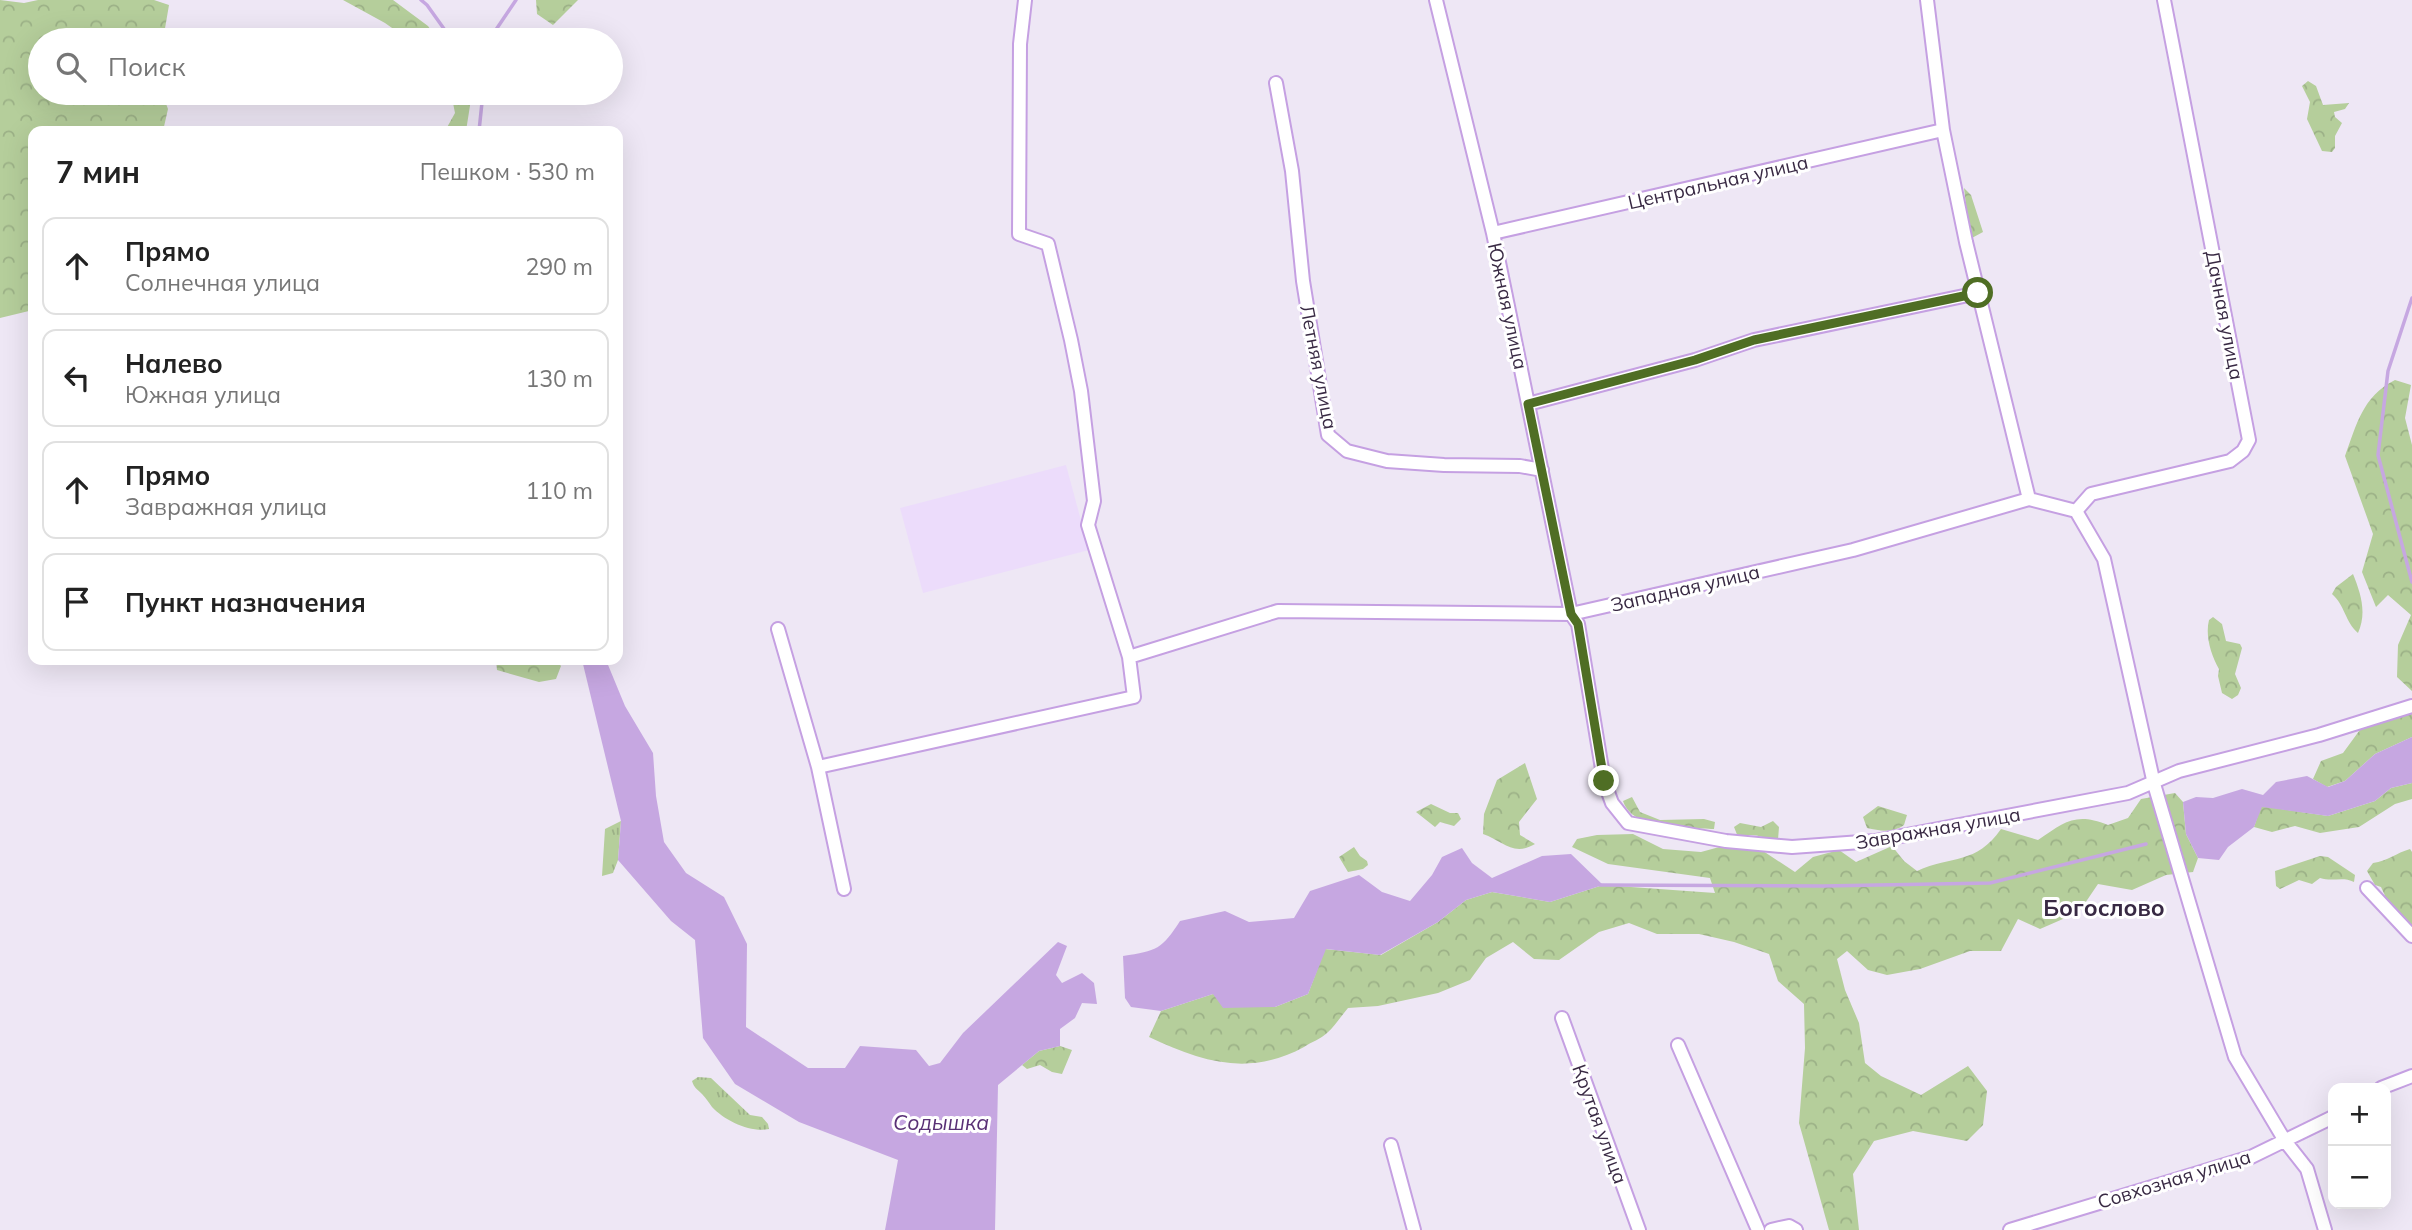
<!DOCTYPE html>
<html lang="ru">
<head>
<meta charset="utf-8">
<style>
  body { margin:0; font-family:Mulish,sans-serif; background:#f2f2f2; color:#222 }
  .controls { position:absolute; right:21px; bottom:21px; display:grid; overflow:hidden; border-radius:14px; box-shadow:0 7px 28px #0002 }
  .controls button { width:63px; height:63px; display:grid; place-items:center; padding:0; border:0; border-bottom:2px solid #e0e0e0; background:#fff; color:#222; font:35px sans-serif }
  .stop { position:absolute; width:21px; height:21px; margin:-16px; border:5px solid #4f6e24; border-radius:50%; background:#fff }
  .stop.end { background:#4f6e24; border-color:#fff; box-shadow:0 2px 7px #0008 }
  .list { margin:0; padding:0; list-style:none }
  h2 { display:flex; justify-content:space-between; align-items:center; height:91px; margin:0; padding:0 28px; font-size:30px }
  h2 small { font-size:23px; font-weight:400; color:#767676 }
  .list li { display:grid; grid-template-columns:46px 1fr auto; gap:21px; align-items:center; box-sizing:border-box; height:98px; margin:0 14px 14px; padding:0 14px; border:2px solid #e0e0e0; border-radius:14px }
  .list b { display:block; font-size:26px; white-space:nowrap }
  .list p { margin:0; font-size:23px; white-space:nowrap; color:#767676 }
  .list em { font-size:23px; font-style:normal; color:#767676 }
  .icon { flex:none; width:38px; height:38px; fill:none; stroke:currentColor; stroke-width:2; stroke-linecap:round; stroke-linejoin:round }
  .map { position:relative; flex:none; width:2412px; height:1230px; overflow:hidden }
  .search { position:absolute; background:#fff; box-shadow:0 7px 28px #0002; left:28px; top:28px; width:595px; height:77px; display:flex; align-items:center; gap:18px; box-sizing:border-box; padding:0 24px; border-radius:38px; color:#767676; font-size:26px }
  .panel { position:absolute; background:#fff; box-shadow:0 7px 28px #0002; left:28px; top:126px; width:595px; height:539px; border-radius:14px }
  .map>svg:first-child { display:block }
</style>
</head>
<body>
<div class="map">
<svg width="2412" height="1230" viewBox="0 0 2412 1230">
  <defs>
    <pattern id="grass-tufts" width="24" height="20" patternUnits="userSpaceOnUse" patternTransform="scale(1.75)"><rect width="24" height="20" fill="#b5ce9b"/><path d="M3 7l-1-3M5 7V3M7 7l1-3M15 17l-1-3M17 17v-4M19 17l1-3" fill="none" stroke="#9cb187"/></pattern>
    <pattern id="forest-crowns" width="20" height="18" patternUnits="userSpaceOnUse" patternTransform="scale(1.75)"><rect width="20" height="18" fill="#b5ce9b"/><path d="M2 6a3 3 0 1 1 6 0M12 15a3 3 0 1 1 6 0" fill="none" stroke="#9cb187"/></pattern>
  </defs>
  <rect width="100%" height="100%" fill="#eee7f5"/>
  <path fill="#ecdcfb" d="M1066,465L1089,550L923,593L900,508Z"/>
  <path fill="url(#grass-tufts)" d="M621,821L618,860L613,873L602,876L605,829Z
    M698,1077L711,1078L750,1115L762,1117L768,1124L769,1129C751,1133 725,1121 712,1107C709,1103 706,1098 702,1094C697,1089 694,1088 692,1081Z"/>
  <path fill="url(#forest-crowns)" d="M0,0L24,3L38,0H154L169,5L163,40H40V93H162L168,109L163,131H33V310L0,318Z
    M343,0H393L428,26L438,40H409L385,23Z
    M536,0H578L553,25L537,14Z
    M2308,81L2316,86L2323,105L2349,103L2345,109L2334,112L2335,117L2342,123L2335,136V148L2332,152L2322,151L2307,119L2310,102L2302,86Z
    M451,93H472L466,131H445L455,113Z
    M1964,188L1971,195L1983,232L1970,239Z
    M2395,380L2411,385L2405,418L2412,445V691L2397,677L2398,645L2411,615L2388,595L2376,607L2362,572L2373,534L2345,456C2357,424 2362,397 2395,380Z
    M2353,574C2361,594 2367,613 2358,633C2345,622 2345,605 2332,594L2336,587Z
    M2213,617L2222,624L2226,641L2240,644L2242,648L2235,674L2241,688L2238,695L2232,699L2222,693L2218,676L2219,669C2211,655 2205,636 2209,620Z
    M496,660H556L561,666L556,679L539,682L497,670Z
    M2412,713V737L2375,754L2345,781L2327,787L2313,779L2321,761L2343,753L2362,727Z
    M1525,763L1537,799L1519,822L1520,835L1535,844C1513,857 1503,841 1483,834L1484,814L1497,780Z
    M2412,783V799L2395,804L2359,827L2320,833L2295,826L2272,832L2254,827L2261,806L2328,816L2375,801L2391,788Z
    M2175,793L2183,802L2186,834L2198,858L2193,872L2166,875L2132,890L2098,884L2079,912L2040,929L2018,919L2001,951H1970L1920,969L1887,975L1868,970L1847,951L1837,959L1845,990L1859,1023L1865,1063L1881,1076L1921,1095L1968,1066L1987,1091L1983,1125L1967,1141L1913,1131L1874,1141L1853,1174L1859,1230H1829L1799,1123L1805,1048L1804,1004L1778,981L1769,954L1734,942L1699,934H1657L1629,923L1599,932L1559,960L1534,959L1513,942L1486,958L1470,980L1438,993L1378,1006L1348,1008C1341,1016 1335,1026 1327,1033C1321,1039 1311,1042 1304,1047C1249,1077 1202,1062 1149,1037L1161,1011L1213,994L1275,1007L1308,994L1325,949L1381,955L1438,922L1466,900L1492,892L1550,902L1603,885L1715,893L1710,878L1608,864L1572,847L1577,839L1597,835L1633,834L1663,849L1701,852L1723,846L1760,849L1795,872L1813,857L1839,850L1856,862L1892,846L1904,861L1917,871C1952,855 1976,865 2001,829L2038,840C2065,822 2075,812 2108,825L2128,818L2141,799Z
    M1632,797L1640,812L1660,820L1704,819L1715,822L1714,829C1687,828 1633,831 1623,801Z
    M1431,804L1450,813H1458L1461,819L1454,826L1440,822L1435,827L1416,812Z
    M1878,806L1907,815L1904,825C1893,833 1880,831 1867,828L1863,817Z
    M1773,821L1779,827L1778,840C1761,838 1755,832 1738,837L1734,827L1740,823L1761,827Z
    M1354,847L1360,856L1367,861L1368,865L1363,869L1348,872L1339,857Z
    M2410,849L2412,852V933L2387,900L2381,887L2375,885L2367,871L2373,863C2388,861 2396,853 2410,849Z
    M2320,856L2328,857L2355,875L2354,882C2343,876 2333,882 2320,878L2312,884L2299,880L2280,889L2276,886L2275,871Z
    M1060,1046L1072,1050L1062,1074L1052,1072L1040,1065L1027,1069L1022,1065L1039,1051Z"/>
  <path fill="#c6a7e1" d="M582,660H606L625,706L653,753L656,796L664,842L686,873L724,897L747,944L746,1027L808,1068H845L860,1046L916,1050L929,1066L940,1063L963,1033L1058,942L1067,946L1056,975L1062,983L1082,973L1094,983L1097,1004L1082,1003L1075,1018L1060,1029V1046L1039,1051L998,1085L995,1230H885L898,1160L799,1122L735,1084L703,1038L695,940L671,921L618,860L621,821Z
    M2412,737V783L2391,788L2375,801L2328,816L2262,807L2254,827L2228,847L2219,860L2198,858L2186,834L2183,802L2196,797L2213,798L2242,789L2263,795L2276,782L2307,776L2328,787L2345,781L2375,754Z
    M1462,848L1472,863L1492,878L1542,856L1571,854L1603,885L1550,902L1492,892L1466,900L1438,922L1380,955L1326,949L1308,994L1275,1007L1223,1008L1213,994L1161,1011L1131,1007L1125,998L1123,956C1157,951 1162,949 1180,921L1225,911L1249,922L1294,918L1310,891L1359,875L1382,892L1410,901L1432,875L1442,857Z"/>
  <g fill="none" stroke-linecap="round" stroke-linejoin="round">
    <path stroke="#c6a7e1" stroke-width="3.5" d="M421,0L427,5L452,40
      M489,40L516,0
      M479,131L483,93
      M2412,298L2388,371L2378,455L2412,582
      M1600,885L1823,886L1990,883L2146,844"/>
    <g stroke="#c5a0e2" stroke-width="16">
      <path id="street" d="M1436,0L1493,233L1571,614L1578,624L1604,781L1612,803L1628,823L1726,841L1792,847L1875,841L2128,793L2179,771L2319,735L2412,706
        M1927,0L1943,130L1966,242L2029,499
        M1276,83L1292,171L1303,281L1328,435L1347,451L1387,461L1444,465L1520,466L1542,470
        M1493,233L1943,130
        M1528,404L1695,360L1754,340L1978,293
        M2029,499L2076,511L2104,559L2154,784L2235,1057L2285,1141L2307,1169L2325,1230
        M2076,511L2091,494L2230,461L2243,451L2249,440L2164,0
        M778,629L818,767L1134,697L1129,657L1088,525L1094,501L1081,391L1071,340L1048,244L1019,234L1020,44L1025,0
        M1129,657L1278,611L1571,614L1853,550L2029,499
        M818,767L844,889
        M2367,888L2412,936
        M1562,1018L1639,1230
        M1678,1045L1758,1230
        M2381,1088L2412,1076
        M1391,1145L1414,1230
        M1771,1230L1789,1226L1796,1230
        M2010,1230L2251,1157L2333,1117"/>
    </g>
    <use href="#street" stroke="#fff" stroke-width="12"/>
  </g>
  <g fill="none" stroke-linecap="round" stroke-linejoin="round">
    <path stroke="#4f6e24" stroke-width="9" d="M1604,781L1578,624L1571,614L1528,404L1695,360L1754,340L1978,293"/>
  </g>
  <g text-anchor="middle" dominant-baseline="central" stroke-width="6" stroke-linejoin="round" paint-order="stroke">
    <g font-size="19" fill="#382943" stroke="#fff">
      <text transform="translate(1718 182) rotate(-13)">Центральная улица</text>
      <text transform="translate(1508 306) rotate(78)">Южная улица</text>
      <text transform="translate(2225 315) rotate(79)">Дачная улица</text>
      <text transform="translate(1319 367) rotate(79)">Летняя улица</text>
      <text transform="translate(1685 588) rotate(-13)">Западная улица</text>
      <text transform="translate(1938 828) rotate(-10)">Завражная улица</text>
      <text transform="translate(1600 1124) rotate(70)">Крутая улица</text>
      <text transform="translate(2174 1179) rotate(-17)">Совхозная улица</text>
    </g>
    <g font-size="21" font-style="italic" fill="#593075" stroke="#fff">
      <text x="941" y="1122">Содышка</text>
    </g>
    <g font-size="23" font-weight="bold" fill="#382943" stroke="#fff">
      <text x="2104" y="907">Богослово</text>
    </g>
  </g>
</svg>
<div class="controls">
<button>+</button>
<button>−</button>
</div>
<div class="stop" style="left:1978px;top:293px"></div>
<div class="stop end" style="left:1604px;top:781px"></div>
<div class="search"><svg class="icon" aria-label="search" viewBox="0 0 24 24"><circle cx="10" cy="10" r="6"/><path d="M15 15l6 6"/></svg>Поиск</div>
<section class="panel">
<h2>7 мин<small>Пешком · 530 m</small></h2>
<ul class="list">
<li><svg class="icon" aria-label="ahead" viewBox="0 0 24 24"><path d="M12 20V5M6 11l6-6 6 6"/></svg><div><b>Прямо</b><p>Солнечная улица</p></div><em>290 m</em></li>
<li><svg class="icon" aria-label="left" viewBox="0 0 24 24"><path d="M17 20v-9H6M10 6l-5 5 5 5"/></svg><div><b>Налево</b><p>Южная улица</p></div><em>130 m</em></li>
<li><svg class="icon" aria-label="ahead" viewBox="0 0 24 24"><path d="M12 20V5M6 11l6-6 6 6"/></svg><div><b>Прямо</b><p>Завражная улица</p></div><em>110 m</em></li>
<li><svg class="icon" aria-label="arrive" viewBox="0 0 24 24"><path d="M6 21V4h12l-3 4 3 4H6"/></svg><div><b>Пункт назначения</b></div></li>
</ul>
</section>
</div>
</body>
</html>
